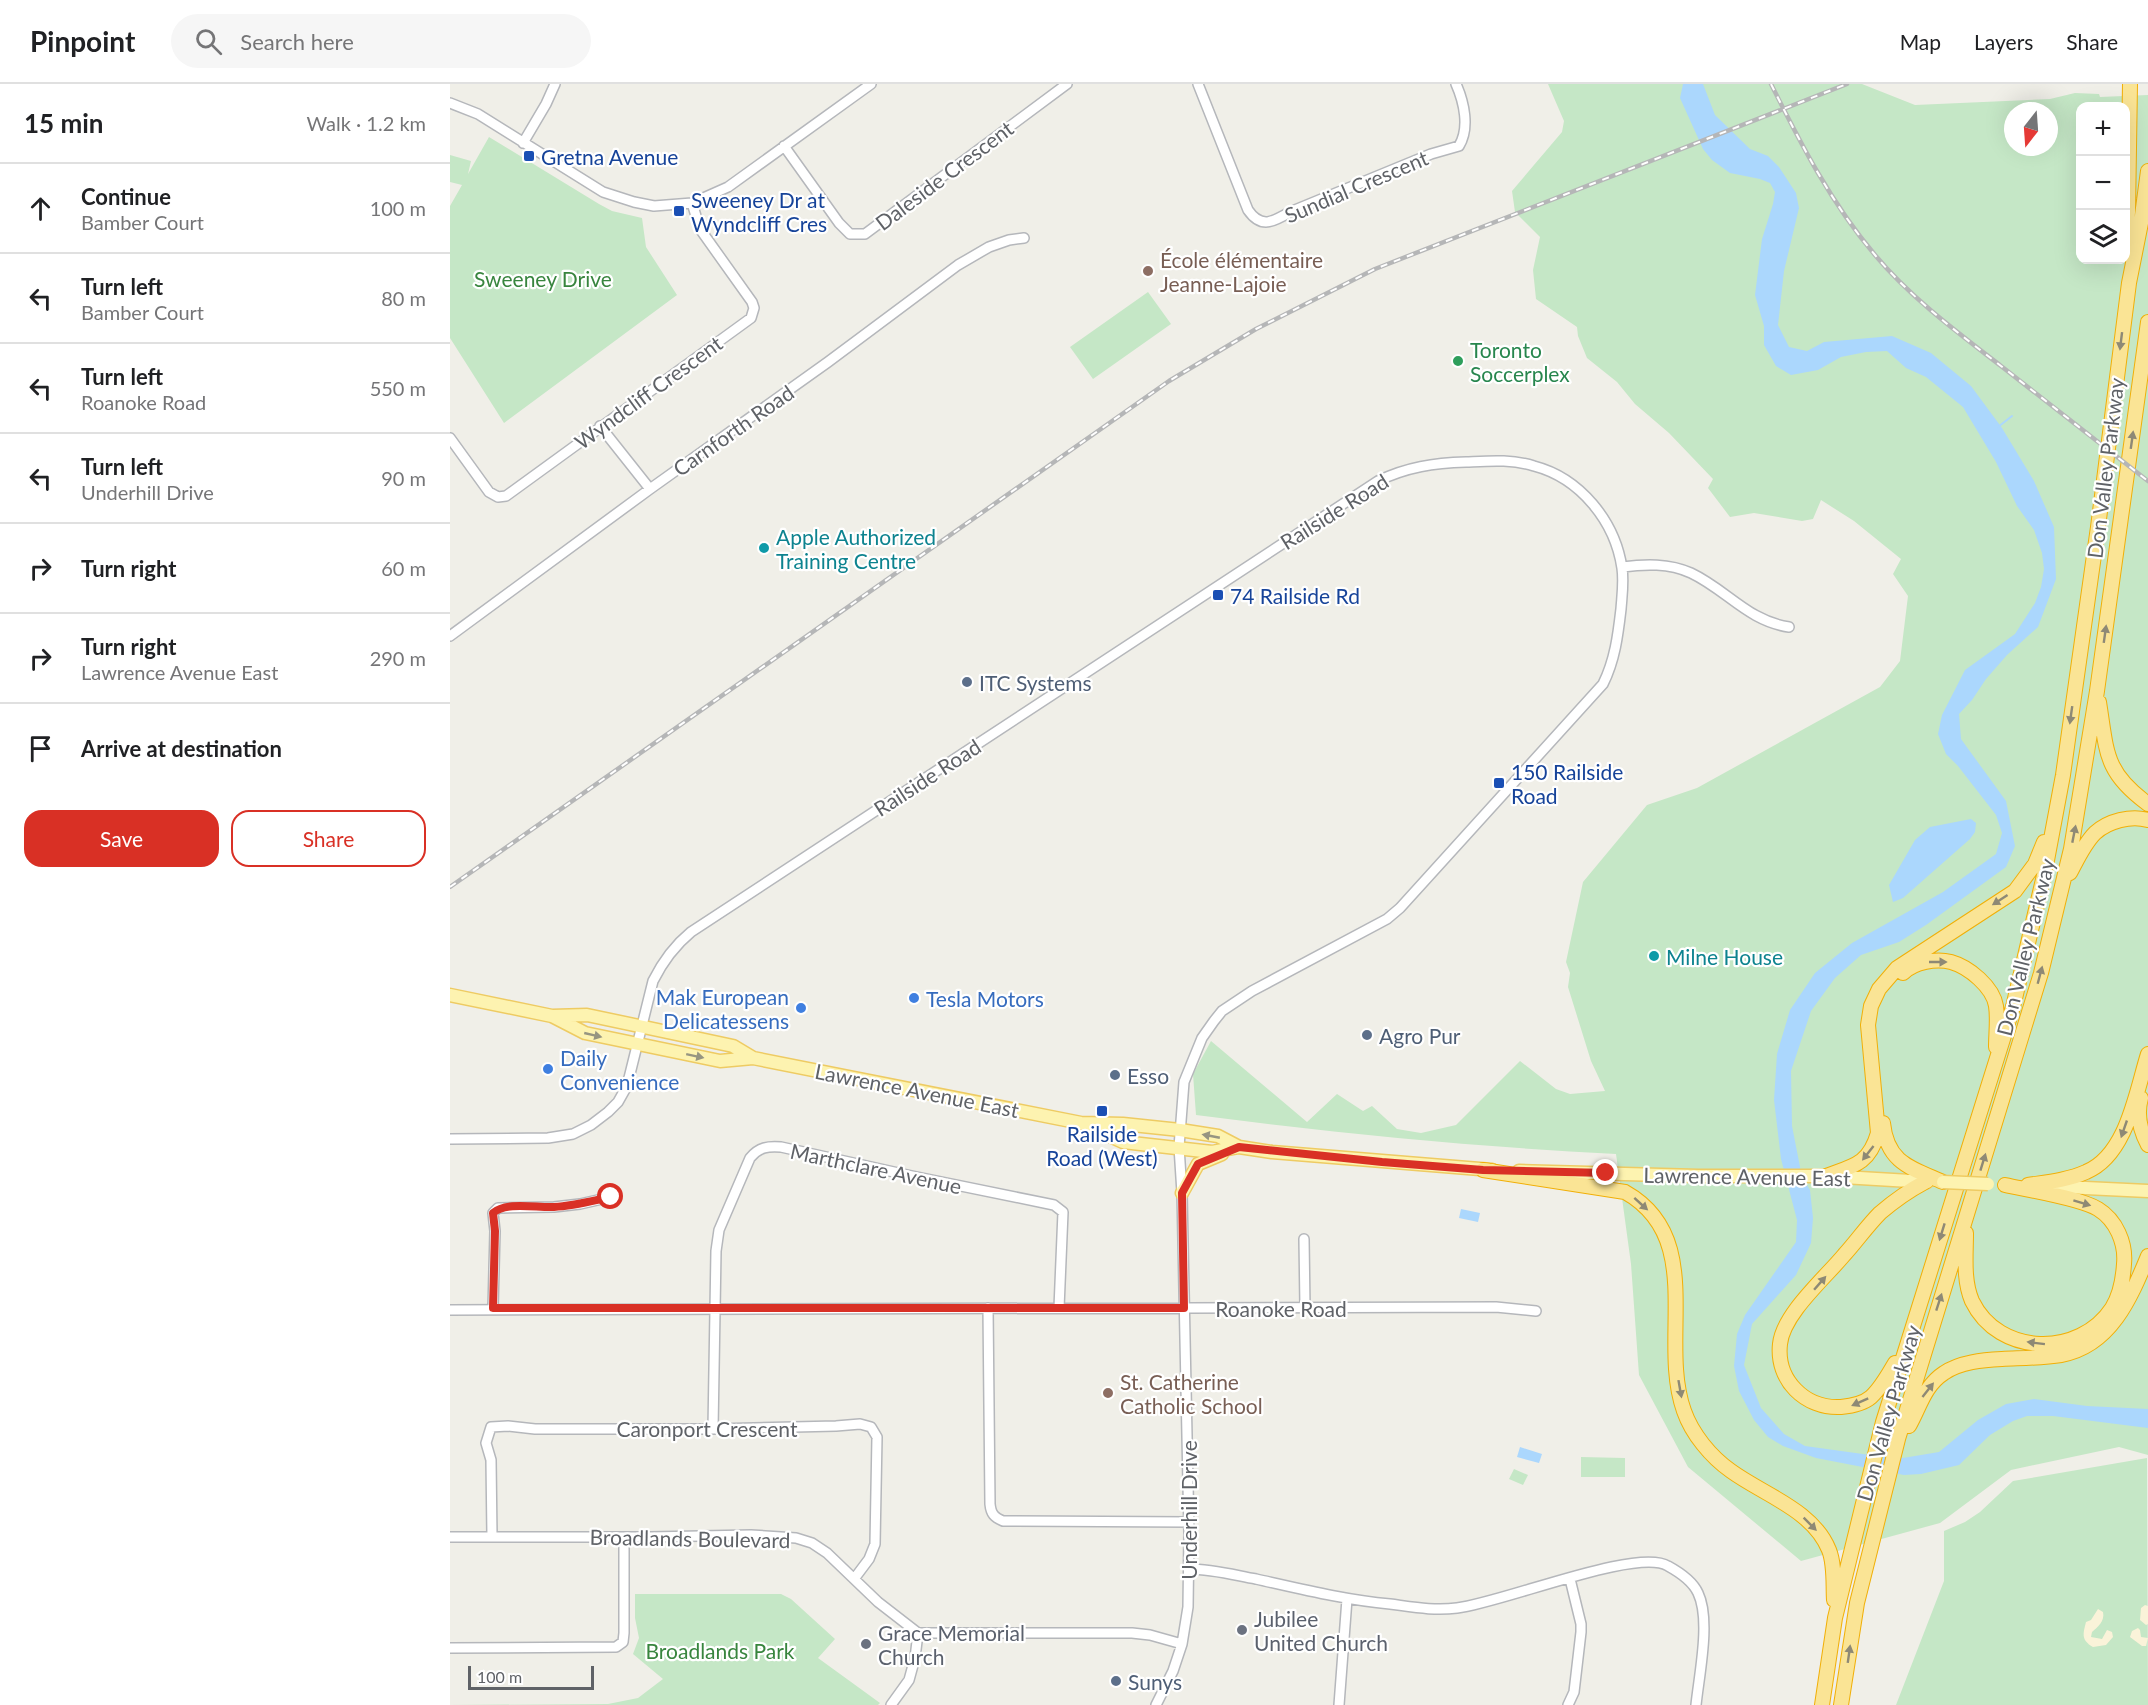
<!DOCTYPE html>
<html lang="en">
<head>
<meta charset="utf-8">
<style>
  body { margin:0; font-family:Lato,sans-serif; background:#f6f6f6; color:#202124 }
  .controls { position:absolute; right:18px; top:18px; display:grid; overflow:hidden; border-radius:12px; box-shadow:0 6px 24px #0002 }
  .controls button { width:54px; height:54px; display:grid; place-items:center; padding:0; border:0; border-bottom:2px solid #e0e0e0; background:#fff; color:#202124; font:30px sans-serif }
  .compass { position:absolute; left:1554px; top:18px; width:54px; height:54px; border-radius:50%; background:#fff; box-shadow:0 6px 24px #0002; rotate:197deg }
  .scale { position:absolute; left:18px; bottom:15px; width:126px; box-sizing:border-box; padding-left:6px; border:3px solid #5f6267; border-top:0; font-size:16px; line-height:21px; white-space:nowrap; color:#5f6267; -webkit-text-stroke:4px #fff; paint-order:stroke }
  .stop { position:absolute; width:18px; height:18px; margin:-14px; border:4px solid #d93025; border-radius:50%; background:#fff }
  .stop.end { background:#d93025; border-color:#fff; box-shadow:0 2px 6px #0008 }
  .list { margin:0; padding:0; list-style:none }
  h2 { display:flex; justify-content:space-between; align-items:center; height:78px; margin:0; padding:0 24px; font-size:26px }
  h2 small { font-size:20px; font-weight:400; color:#757577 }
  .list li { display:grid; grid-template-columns:39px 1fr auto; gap:18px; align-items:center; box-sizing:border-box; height:90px; padding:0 24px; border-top:2px solid #e0e0e0 }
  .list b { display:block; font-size:22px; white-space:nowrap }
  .list p { margin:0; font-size:20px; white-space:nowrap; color:#757577 }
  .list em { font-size:20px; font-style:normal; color:#757577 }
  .actions { display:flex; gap:12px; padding:18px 24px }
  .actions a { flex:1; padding:14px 0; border:2px solid #d93025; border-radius:18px; text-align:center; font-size:21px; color:#d93025 }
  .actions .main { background:#d93025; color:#fff }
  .icon { flex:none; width:33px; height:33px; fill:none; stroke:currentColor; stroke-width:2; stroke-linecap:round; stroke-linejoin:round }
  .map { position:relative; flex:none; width:1698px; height:1621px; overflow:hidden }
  header { display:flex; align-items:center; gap:36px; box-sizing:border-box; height:84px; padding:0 30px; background:#fff; border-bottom:2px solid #e0e0e0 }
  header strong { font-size:28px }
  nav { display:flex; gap:33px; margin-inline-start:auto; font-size:21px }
  .search { width:420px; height:54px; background:#f6f6f6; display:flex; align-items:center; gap:15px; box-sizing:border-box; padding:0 21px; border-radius:33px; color:#757577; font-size:22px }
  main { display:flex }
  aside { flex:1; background:#fff }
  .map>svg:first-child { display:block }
</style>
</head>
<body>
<header>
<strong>Pinpoint</strong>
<div class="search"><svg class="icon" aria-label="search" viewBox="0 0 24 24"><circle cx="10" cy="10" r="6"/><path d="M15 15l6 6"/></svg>Search here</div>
<nav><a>Map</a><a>Layers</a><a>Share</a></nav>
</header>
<main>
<aside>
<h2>15 min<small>Walk · 1.2 km</small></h2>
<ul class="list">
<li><svg class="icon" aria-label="ahead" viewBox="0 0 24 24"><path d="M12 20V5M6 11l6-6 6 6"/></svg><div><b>Continue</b><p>Bamber Court</p></div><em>100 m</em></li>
<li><svg class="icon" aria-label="left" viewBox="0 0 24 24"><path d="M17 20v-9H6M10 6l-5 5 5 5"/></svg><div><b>Turn left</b><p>Bamber Court</p></div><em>80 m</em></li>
<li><svg class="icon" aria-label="left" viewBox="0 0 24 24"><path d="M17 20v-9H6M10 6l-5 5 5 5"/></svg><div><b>Turn left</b><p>Roanoke Road</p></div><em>550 m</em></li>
<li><svg class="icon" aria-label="left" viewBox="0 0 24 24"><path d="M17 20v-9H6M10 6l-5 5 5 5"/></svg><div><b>Turn left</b><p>Underhill Drive</p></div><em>90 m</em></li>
<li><svg class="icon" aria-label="right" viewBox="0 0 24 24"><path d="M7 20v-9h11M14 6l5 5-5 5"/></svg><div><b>Turn right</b></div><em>60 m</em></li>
<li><svg class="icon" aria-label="right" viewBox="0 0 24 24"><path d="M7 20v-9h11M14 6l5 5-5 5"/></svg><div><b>Turn right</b><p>Lawrence Avenue East</p></div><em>290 m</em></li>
<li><svg class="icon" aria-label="arrive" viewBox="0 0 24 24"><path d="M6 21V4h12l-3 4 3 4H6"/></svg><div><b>Arrive at destination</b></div></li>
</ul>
<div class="actions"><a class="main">Save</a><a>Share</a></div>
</aside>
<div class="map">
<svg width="1698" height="1621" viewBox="0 0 1698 1621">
  <rect width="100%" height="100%" fill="#f0efe8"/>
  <path fill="#c5e7c6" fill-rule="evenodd" d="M1098,0H1412L1465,21L1600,15L1625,9L1649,10L1650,13L1698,11V1371L1669,1363L1561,1386L1490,1439L1351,1477L1238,1383L1189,1291L1181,1180L1166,1070C1025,1063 885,1049 746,1031L743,990L761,957L857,1038L887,1010L913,1027L922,1022L947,1045L971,1049L1006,1041L1070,977L1106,1005L1120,1010L1155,1007L1141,977L1118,903L1120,889L1116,878L1133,798L1197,721L1247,704L1430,603L1450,577L1458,512L1443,490L1451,475L1404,437L1371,416L1363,435L1352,437L1304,429L1280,433L1258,404L1263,395L1219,349L1185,320L1167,298L1137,274L1128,252L1127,243L1086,215L1083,186L1090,153L1065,128L1062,107L1112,48L1114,37ZM1630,22H1676V176H1630ZM1563,27H1599V63H1563Z
    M39,53L149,120L162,127L192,134L196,163L227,211L54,339L0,254V122L12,101L0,98V71L21,77L18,90Z
    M698,208L721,240L643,295L620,263Z
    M1131,1373L1175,1374V1393H1131Z
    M1697,1374L1698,1621H1446L1494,1497V1447L1515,1438L1530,1428L1563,1397Z
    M1064,1385L1078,1391L1073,1401L1059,1395Z
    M185,1510H331L341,1515L385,1555L368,1574L430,1619L428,1621H0L158,1620L188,1614L213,1595L183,1570L189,1554L185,1534Z"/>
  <path fill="#faf3d9" d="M1695,1521L1698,1522V1540L1696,1541L1690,1536L1691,1524Z
    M1648,1525L1653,1528C1655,1537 1648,1543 1642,1548L1641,1553L1652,1555L1657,1546L1662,1548L1663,1553L1656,1561L1643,1563C1631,1556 1633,1550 1636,1538L1641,1536Z
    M1688,1544L1690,1546L1691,1553L1698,1554L1696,1562H1692L1680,1553L1682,1547Z"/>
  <path fill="#abd7fd" d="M1233,0H1253L1265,31L1300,65L1318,72L1329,83L1346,109L1349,124L1334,187L1328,241L1339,263L1357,267L1374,258L1442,252L1481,269L1521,302L1552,344L1584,397L1604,443L1606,495L1588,543L1557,571L1536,595L1522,616L1509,630L1511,655L1556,717L1565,762L1556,783L1476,841L1449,858L1411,871L1385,894L1361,927L1341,987L1342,1042L1352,1093L1360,1106L1363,1134L1361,1159L1346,1191L1302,1240L1294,1281L1311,1324L1334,1350L1355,1362L1420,1371L1453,1374L1489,1368L1528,1336L1556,1320L1584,1315L1637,1322L1698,1325V1344L1603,1332H1577L1563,1337L1540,1351L1509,1381L1471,1390L1454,1391L1366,1374L1333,1362L1318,1353L1304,1336L1289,1307L1284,1282L1287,1250L1295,1231L1346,1158L1347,1136L1331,1075L1324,1016L1327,970L1340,926L1365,889L1402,859L1493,808L1546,770L1552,749L1546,731L1508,682L1496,670L1488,650L1492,631L1515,586L1565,550L1585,519L1591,503L1594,485L1592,469L1584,446L1567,422L1546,378L1513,323L1476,293L1456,284L1437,267L1416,268L1391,273L1368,286L1341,291L1326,282L1314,261V242L1305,211L1312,155L1323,120L1325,108L1320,99L1310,95L1280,89L1262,76L1253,65L1230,14Z
    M1521,735L1526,739L1525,748L1520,755L1453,814L1443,818L1439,801L1465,756L1480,743Z
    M1011,1125L1030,1129L1028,1138L1009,1134Z
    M1070,1363L1092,1370L1089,1379L1067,1373Z"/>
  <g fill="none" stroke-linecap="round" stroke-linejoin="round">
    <path stroke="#abd7fd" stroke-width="2" d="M1548,343L1562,332"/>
    <g stroke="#b5b7bb" stroke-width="12">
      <path id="minor" d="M748,0L798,126C811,145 823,138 840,128L981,70L1009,62C1020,44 1014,18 1006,0
        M0,19L28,30L153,108L184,118L204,122L242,119L278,103L421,0
        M73,59L96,20L105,0
        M334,62L389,139L400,150H415L617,0
        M150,342L200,405
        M0,354L39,408L48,413L56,412L301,234L304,224L302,218L250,145L242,119
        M1172,483C1195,480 1219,479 1241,489C1277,506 1298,537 1339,543
        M0,552L200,405L378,278L508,181L539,163L559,156L574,154
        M0,1055L98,1054L123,1050L141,1041L158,1028L168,1018L177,1002L203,897C213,877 224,862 241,848L928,397C957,383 984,379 1016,378C1039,377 1062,375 1084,382C1130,394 1165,437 1172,484C1174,498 1172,511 1171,525C1168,551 1165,576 1153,600L950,824L937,835L802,907L772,927L764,937L752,954L734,998L729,1063L732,1109L739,1449L738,1523L732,1560L723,1587L706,1621
        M854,1155L855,1223
        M43,1224L45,1147L43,1129L48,1124L104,1123L130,1120L161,1113
        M538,1224L540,1420C541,1430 544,1433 553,1437L739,1438
        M0,1226L1046,1223L1086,1227
        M263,1345L266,1167L269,1146L300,1074C309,1063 318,1062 331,1063L462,1092L604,1121L613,1128L609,1224
        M42,1452L41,1376L36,1359L41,1343L58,1342L85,1345H263L386,1342L410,1340L421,1343L427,1353L425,1460L419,1475L404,1495
        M0,1453H199L301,1451L346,1454L362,1459L377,1469L428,1518L468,1549H682L700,1551L732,1560
        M739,1485C762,1485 784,1491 806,1495C851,1505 895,1516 940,1520C963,1523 984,1527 1007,1524C1052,1519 1187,1463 1218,1482C1229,1488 1243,1498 1248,1509C1261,1536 1249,1591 1246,1621
        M0,1564L166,1563L173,1558L174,1549V1453
        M441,1621L459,1596L465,1574L468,1549
        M889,1621L897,1515
        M1118,1621L1124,1608L1131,1548V1540L1120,1495"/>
    </g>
    <g stroke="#eecb63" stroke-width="15">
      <path id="major" d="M0,911L102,932L137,931L283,962L303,974
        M102,932L135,949L270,977L303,974L631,1039L673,1040L730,1046L768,1052L789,1063L822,1068L1042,1086
        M636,1041L673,1058L762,1068L789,1063
        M1069,1087L1248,1092H1376L1477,1098
        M1594,1102L1698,1107
        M732,1109L748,1080L772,1070"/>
    </g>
    <g stroke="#f1af07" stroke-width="16">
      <path id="highway" d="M1676,162L1678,128L1680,0
        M1649,618C1657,668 1654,688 1698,720
        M1620,789C1627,776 1634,760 1645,749C1658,737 1681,731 1698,736
        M1453,889C1464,878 1486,874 1501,878C1519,883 1543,903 1546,922C1548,935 1546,950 1546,963
        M1691,1014C1686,1031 1690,1046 1698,1061
        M1433,1039C1437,1079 1461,1084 1493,1098
        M1033,1086L1175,1108C1257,1154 1208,1255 1234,1327C1242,1350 1261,1373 1281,1387C1314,1411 1363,1426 1379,1466C1385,1481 1383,1501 1384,1516
        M1376,1092C1404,1082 1419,1080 1428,1049L1418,941L1421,922L1429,905L1447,884L1565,807L1585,780L1594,758
        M1578,1101C1598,1098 1618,1096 1636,1088C1677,1071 1686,1008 1698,970
        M1516,1149C1516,1171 1513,1196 1522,1217C1549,1273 1630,1273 1662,1224C1671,1210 1673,1195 1674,1180C1676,1159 1666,1136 1648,1125C1630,1114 1578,1106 1555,1101
        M1445,1279C1438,1291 1431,1304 1421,1313C1413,1320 1401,1322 1391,1323C1355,1325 1326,1296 1330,1260C1333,1230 1375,1194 1394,1171C1406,1158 1417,1142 1430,1129C1444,1117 1458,1107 1475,1098
        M1459,1342C1470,1323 1474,1302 1494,1289C1510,1278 1533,1276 1552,1275C1571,1274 1592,1274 1611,1271C1661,1262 1681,1213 1698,1172
        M1372,1621L1385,1534L1433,1338L1563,923L1595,787L1613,691L1648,443L1679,199L1691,139L1698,87
        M1391,1621L1407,1519L1448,1355L1591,889L1621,765L1647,607L1698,238"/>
    </g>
    <use href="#minor" stroke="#fff" stroke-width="9"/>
    <use href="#major" stroke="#fdf3b0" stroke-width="12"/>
    <use href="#highway" stroke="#fae495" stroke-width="14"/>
    <g stroke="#b5b6b7" stroke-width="4.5">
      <path id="rail" d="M1321,0C1351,60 1381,119 1425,171C1461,214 1507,248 1551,282C1600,320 1649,359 1698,397
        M0,803L719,297L806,245L925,185L1397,0"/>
    </g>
    <use href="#rail" stroke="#fff" stroke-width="2" stroke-dasharray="7" stroke-linecap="butt"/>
    <g stroke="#eecb63" stroke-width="15" stroke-linecap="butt">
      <path id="major-bridge" d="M1493,1098L1538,1100"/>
    </g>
    <use href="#major-bridge" stroke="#fdf3b0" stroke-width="12"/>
  </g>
  <defs><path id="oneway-solid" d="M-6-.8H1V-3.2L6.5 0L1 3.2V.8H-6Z" transform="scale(1.5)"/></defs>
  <g fill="#8e8975">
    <use href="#oneway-solid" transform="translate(1671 257) rotate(97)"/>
    <use href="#oneway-solid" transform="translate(1682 356) rotate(-82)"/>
    <use href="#oneway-solid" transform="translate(1655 550) rotate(-82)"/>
    <use href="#oneway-solid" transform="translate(1621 631) rotate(98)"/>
    <use href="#oneway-solid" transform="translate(1624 750) rotate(-79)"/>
    <use href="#oneway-solid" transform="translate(1550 816) rotate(147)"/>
    <use href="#oneway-solid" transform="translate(1488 878)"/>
    <use href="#oneway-solid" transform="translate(1590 891) rotate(-75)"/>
    <use href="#oneway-solid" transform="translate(1674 1045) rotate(109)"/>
    <use href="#oneway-solid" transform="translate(1418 1069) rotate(128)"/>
    <use href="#oneway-solid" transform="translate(1533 1078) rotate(-73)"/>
    <use href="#oneway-solid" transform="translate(1632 1119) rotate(17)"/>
    <use href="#oneway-solid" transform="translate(1191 1120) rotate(42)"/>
    <use href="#oneway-solid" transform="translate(1492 1148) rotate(107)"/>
    <use href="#oneway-solid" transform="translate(1370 1199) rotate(-49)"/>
    <use href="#oneway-solid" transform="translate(1489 1218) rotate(-72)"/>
    <use href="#oneway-solid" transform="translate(1586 1259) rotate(-173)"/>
    <use href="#oneway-solid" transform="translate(1230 1305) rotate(80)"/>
    <use href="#oneway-solid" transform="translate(1478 1306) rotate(-52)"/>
    <use href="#oneway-solid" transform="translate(1410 1318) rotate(156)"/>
    <use href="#oneway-solid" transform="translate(1360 1440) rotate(45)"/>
    <use href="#oneway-solid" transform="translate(1399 1570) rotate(-82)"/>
  </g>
  <g fill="#969581">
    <use href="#oneway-solid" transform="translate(143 951) rotate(13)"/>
    <use href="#oneway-solid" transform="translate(245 972) rotate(12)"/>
    <use href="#oneway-solid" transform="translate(761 1052) rotate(-169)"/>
  </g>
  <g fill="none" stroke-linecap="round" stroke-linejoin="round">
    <path stroke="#d93025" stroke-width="8" d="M161,1113C142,1117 124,1122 104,1123C86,1124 57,1117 43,1129L45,1147L43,1224H734L732,1109L748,1080L789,1063L932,1078L1033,1086L1156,1089"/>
  </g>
  <g fill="#1a4fb4" stroke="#fff" stroke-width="2">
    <rect x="73" y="66" width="12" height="12" rx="3"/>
    <rect x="223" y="121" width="12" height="12" rx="3"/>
    <rect x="762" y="505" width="12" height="12" rx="3"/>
    <rect x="1043" y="693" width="12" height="12" rx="3"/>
    <rect x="646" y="1021" width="12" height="12" rx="3"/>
  </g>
  <g fill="#8d6e63" stroke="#fff" stroke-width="2">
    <circle cx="698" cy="187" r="6"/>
    <circle cx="658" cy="1309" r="6"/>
  </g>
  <circle fill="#2e9e5b" stroke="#fff" stroke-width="2" cx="1008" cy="277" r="6"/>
  <g fill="#0f9aa8" stroke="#fff" stroke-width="2">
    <circle cx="314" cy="464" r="6"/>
    <circle cx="1204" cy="872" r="6"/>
  </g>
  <g fill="#5c6f8a" stroke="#fff" stroke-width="2">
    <circle cx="517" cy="598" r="6"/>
    <circle cx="917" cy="951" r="6"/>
    <circle cx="665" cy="991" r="6"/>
    <circle cx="666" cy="1597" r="6"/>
  </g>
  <g fill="#3f7fe0" stroke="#fff" stroke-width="2">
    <circle cx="464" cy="914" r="6"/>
    <circle cx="351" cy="924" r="6"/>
    <circle cx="98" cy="985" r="6"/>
  </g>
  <g fill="#6b7280" stroke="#fff" stroke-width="2">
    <circle cx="792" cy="1546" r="6"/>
    <circle cx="416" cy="1560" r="6"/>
  </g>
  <g text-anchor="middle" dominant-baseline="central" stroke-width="4.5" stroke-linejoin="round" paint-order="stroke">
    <g font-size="21" fill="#164399" stroke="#fff" text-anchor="start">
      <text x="91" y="72">Gretna Avenue</text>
      <text x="241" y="115">Sweeney Dr at<tspan x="241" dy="24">Wyndcliff Cres</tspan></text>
      <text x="780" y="511">74 Railside Rd</text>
      <text x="1061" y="687">150 Railside<tspan x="1061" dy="24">Road</tspan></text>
      <text x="652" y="1049" text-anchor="middle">Railside<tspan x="652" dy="24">Road (West)</tspan></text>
    </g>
    <g font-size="21" fill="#5f6267" stroke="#fff">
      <text transform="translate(494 91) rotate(-37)">Daleside Crescent</text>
      <text transform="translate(906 102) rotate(-23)">Sundial Crescent</text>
      <text transform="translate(198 308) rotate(-36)">Wyndcliff Crescent</text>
      <text transform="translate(283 346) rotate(-35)">Carnforth Road</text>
      <text transform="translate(1655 384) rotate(-83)">Don Valley Parkway</text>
      <text transform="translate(884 427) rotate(-32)">Railside Road</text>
      <text transform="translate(477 693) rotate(-33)">Railside Road</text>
      <text transform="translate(1575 863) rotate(-76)">Don Valley Parkway</text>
      <text transform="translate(467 1006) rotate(11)">Lawrence Avenue East</text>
      <text transform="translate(426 1084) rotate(12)">Marthclare Avenue</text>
      <text transform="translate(1297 1092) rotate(1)">Lawrence Avenue East</text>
      <text x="831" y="1224">Roanoke Road</text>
      <text transform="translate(1438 1329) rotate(-74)">Don Valley Parkway</text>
      <text x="257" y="1344">Caronport Crescent</text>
      <text transform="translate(738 1426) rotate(-90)">Underhill Drive</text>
      <text transform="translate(240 1454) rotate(1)">Broadlands Boulevard</text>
    </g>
    <g font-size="21" fill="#785e54" stroke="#fff" text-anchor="start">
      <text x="710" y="175">École élémentaire<tspan x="710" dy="24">Jeanne-Lajoie</tspan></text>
      <text x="670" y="1297">St. Catherine<tspan x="670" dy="24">Catholic School</tspan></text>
    </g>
    <g font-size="21" fill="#38853e" stroke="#fff">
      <text x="93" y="194">Sweeney Drive</text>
      <text x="270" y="1566">Broadlands Park</text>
    </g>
    <g font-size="21" fill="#27864d" stroke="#fff" text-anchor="start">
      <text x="1020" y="265">Toronto<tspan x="1020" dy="24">Soccerplex</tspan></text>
    </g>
    <g font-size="21" fill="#0d838f" stroke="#fff" text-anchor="start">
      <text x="326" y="452">Apple Authorized<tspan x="326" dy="24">Training Centre</tspan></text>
      <text x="1216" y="872">Milne House</text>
    </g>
    <g font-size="21" fill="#4e5e75" stroke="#fff" text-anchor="start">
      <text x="529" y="598">ITC Systems</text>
      <text x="929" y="951">Agro Pur</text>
      <text x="677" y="991">Esso</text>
      <text x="678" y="1597">Sunys</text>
    </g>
    <g font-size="21" fill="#366cbe" stroke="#fff" text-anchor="start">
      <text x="339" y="912" text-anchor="end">Mak European<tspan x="339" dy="24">Delicatessens</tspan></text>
      <text x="476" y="914">Tesla Motors</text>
      <text x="110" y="973">Daily<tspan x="110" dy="24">Convenience</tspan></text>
    </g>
    <g font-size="21" fill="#5b616d" stroke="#fff" text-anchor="start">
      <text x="804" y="1534">Jubilee<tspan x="804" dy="24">United Church</tspan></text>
      <text x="428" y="1548">Grace Memorial<tspan x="428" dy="24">Church</tspan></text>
    </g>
  </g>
</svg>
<div class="controls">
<button>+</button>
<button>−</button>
<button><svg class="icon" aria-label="layers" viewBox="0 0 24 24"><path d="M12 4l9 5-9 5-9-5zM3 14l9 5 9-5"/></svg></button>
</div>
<svg class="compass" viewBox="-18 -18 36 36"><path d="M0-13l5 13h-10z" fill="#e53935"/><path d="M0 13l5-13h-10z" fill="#757577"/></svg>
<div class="scale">100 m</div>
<div class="stop" style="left:161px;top:1113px"></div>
<div class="stop end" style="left:1156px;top:1089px"></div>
</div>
</main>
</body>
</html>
